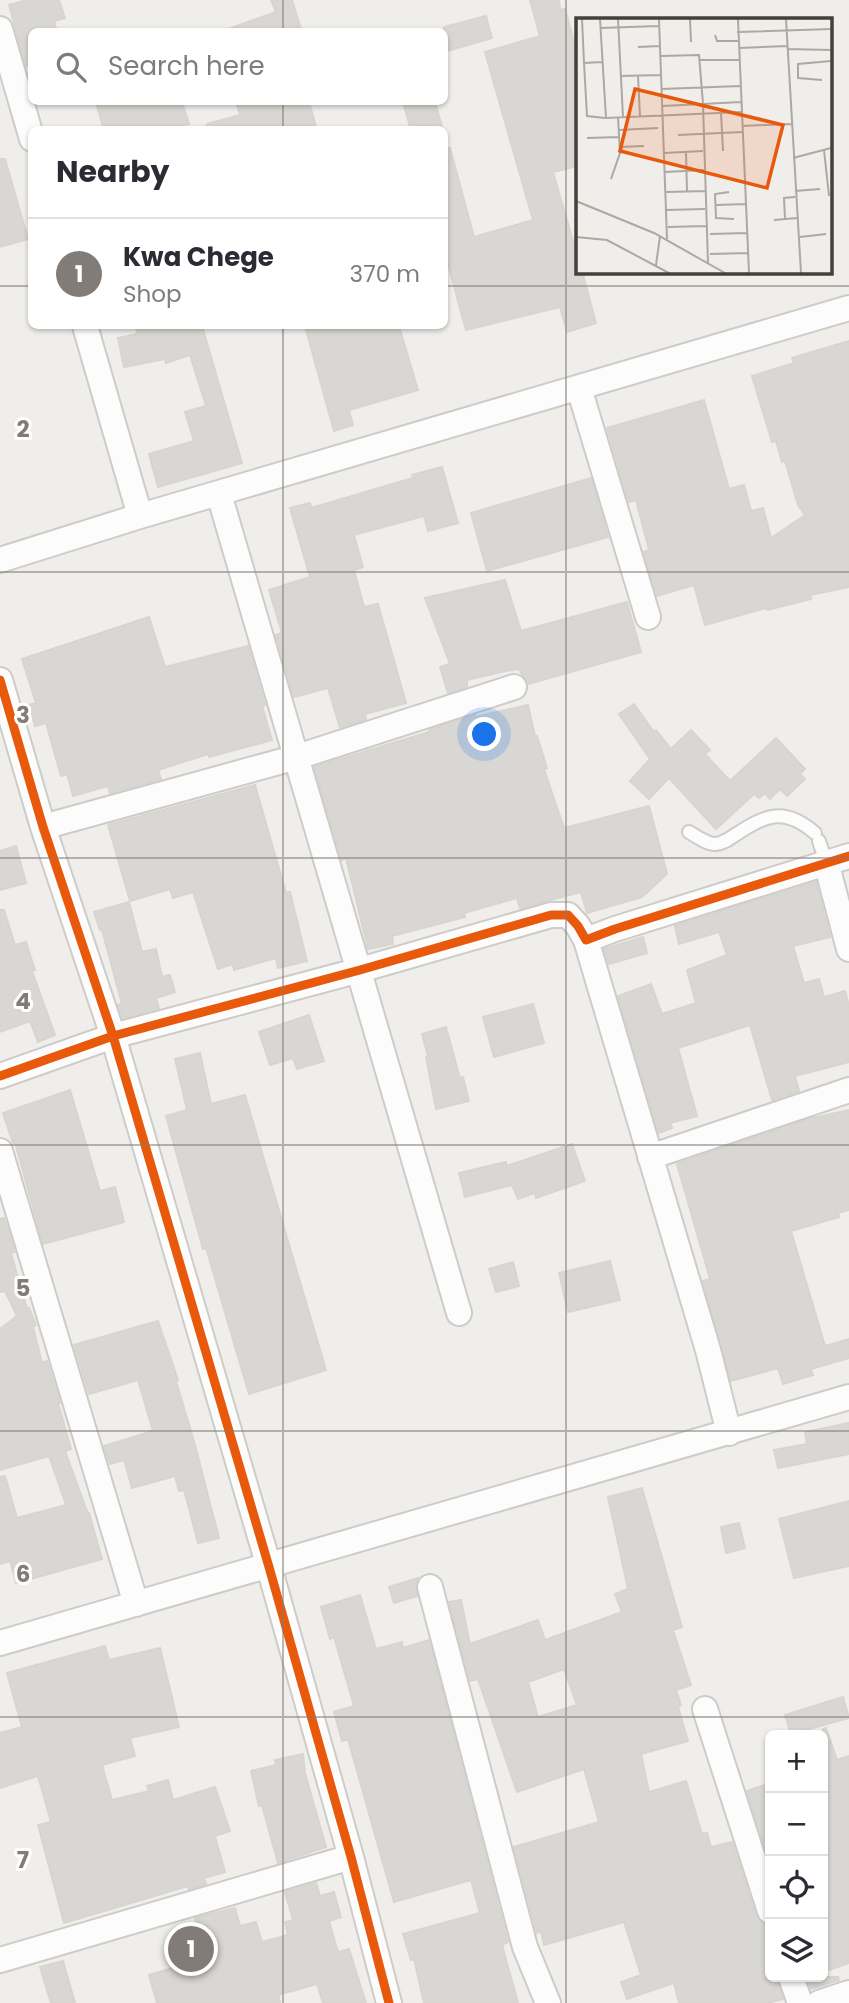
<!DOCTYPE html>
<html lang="en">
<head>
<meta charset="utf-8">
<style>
  body { margin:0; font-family:Poppins,sans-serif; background:#f7f7f7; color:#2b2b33 }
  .controls { position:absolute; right:21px; bottom:21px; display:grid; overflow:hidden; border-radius:10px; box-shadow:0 2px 5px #0004 }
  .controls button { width:63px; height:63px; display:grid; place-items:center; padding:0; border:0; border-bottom:2px solid #e1e1e2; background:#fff; color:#2b2b33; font:35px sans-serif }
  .you { position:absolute; left:485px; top:735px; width:24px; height:24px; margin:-18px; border:5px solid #fff; border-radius:50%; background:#1a73e8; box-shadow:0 0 0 10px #1a73e833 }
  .badge { display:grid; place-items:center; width:46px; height:46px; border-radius:50%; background:#817c77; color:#fff; font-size:23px; font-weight:700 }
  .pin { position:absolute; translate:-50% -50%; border:4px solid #fff; box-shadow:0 2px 7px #0006 }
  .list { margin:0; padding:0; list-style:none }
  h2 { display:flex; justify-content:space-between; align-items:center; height:91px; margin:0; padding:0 28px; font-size:30px }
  h2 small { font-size:23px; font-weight:400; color:#7c7c81 }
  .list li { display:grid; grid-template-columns:46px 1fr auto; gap:21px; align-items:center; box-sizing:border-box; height:112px; padding:0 28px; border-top:2px solid #e1e1e2 }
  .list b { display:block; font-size:26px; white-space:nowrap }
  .list p { margin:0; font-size:23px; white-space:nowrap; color:#7c7c81 }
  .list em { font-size:23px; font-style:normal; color:#7c7c81 }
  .icon { flex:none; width:38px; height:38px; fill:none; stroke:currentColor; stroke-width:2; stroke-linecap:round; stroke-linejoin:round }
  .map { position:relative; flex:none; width:849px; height:2003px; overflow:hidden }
  .search { position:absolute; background:#fff; box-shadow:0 2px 5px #0004; left:28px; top:28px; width:420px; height:77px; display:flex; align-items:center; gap:18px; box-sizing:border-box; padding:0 24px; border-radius:10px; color:#7c7c81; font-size:26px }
  .panel { position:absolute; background:#fff; box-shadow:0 2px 5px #0004; left:28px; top:126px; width:420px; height:203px; border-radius:10px }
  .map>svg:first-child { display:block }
</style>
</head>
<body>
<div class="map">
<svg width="849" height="2003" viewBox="0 0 849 2003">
  <rect width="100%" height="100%" fill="#f0eeeb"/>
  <path fill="#d9d7d4" stroke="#d8d5d1" stroke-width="2" fill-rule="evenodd" d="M27,0H59L65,18L54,21L57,32H32V65L26,66L9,5Z
    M271,0H292L302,32H229L228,29L276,12Z
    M530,0H559L560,10L565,9L578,56V166L553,172L578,258V271H582L596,323L567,332L560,307L466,330L444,250V149L450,148L474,237L533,220L485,52L540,36Z
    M486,16L492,38L444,52V27Z
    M96,102H182L189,124L160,130H104Z
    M236,102H309L317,130H208L207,124L240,115Z
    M403,102H435L443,130H411Z
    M0,159H5L28,239L0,247Z
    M136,326H202L242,463L158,487L149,454L194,441L185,412L206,406L190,355L166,363L165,359L124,367L118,338L137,334Z
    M305,326H399L418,390L349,410L353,425L334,431Z
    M849,341V587L810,595L811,599L767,610L766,608L705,625L694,585L657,596L644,552L649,550L636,500L629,502L607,428L704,400L729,489L744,485L751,511L763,508L771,538L805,515L798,505L785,461L782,462L776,441L772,442L752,376L794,363L792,358Z
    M442,467L458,523L428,531L424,516L354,535L363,567L354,570L364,607L378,604L406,703L365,714L366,719L340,728L328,688L294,697L276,635L282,633L269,590L310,577L290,508L310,503L311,508L413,478L412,475Z
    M591,478L608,537L487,571L471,513Z
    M505,580L521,631L627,602L641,652L528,684L519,669L501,672L467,680V687L448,693L440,667L450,664L425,598Z
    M149,617L165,667L248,646L265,705L262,706L272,740L209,757L208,754L158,770L161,779L110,793L108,786L73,796L67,774L61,776L46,723L35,726L29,705L36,703L22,659Z
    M634,704L654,732L656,730L671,749L691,730L710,750L705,754L730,781L776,738L805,769L800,774L805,779L787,796L780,789L770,799L765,793L759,798L754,794L716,829L669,778L649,799L630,781L650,759L619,714Z
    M528,705L535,736H537L547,768L544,769L564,828L649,806L667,874L642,897L587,913L581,892L520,908L517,898L464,913L465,917L392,936L393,944L368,949L346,858L342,860L314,767L429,732V730L475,715V717Z
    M255,785L286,893L290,892L307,961L278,968L276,958L234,970L233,964L218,969L193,892L173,898L170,889L130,901L108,825Z
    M16,846L26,883L0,890V851Z
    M816,882L830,937L793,946L804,983L819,979L824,997L845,991L849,1006V1062L795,1076L799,1091L772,1100L750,1025L678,1048L697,1116L670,1123L672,1128L659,1133L618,996L651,984L662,1014L696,1003L687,970L727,955L719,932L679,944L675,926Z
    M129,902L142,952L156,949L162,977L170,975L175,992L156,998L159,1008L123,1018L118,1005L122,1004L102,930H100L94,912Z
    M0,910H4L15,945L26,942L35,970L32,971L55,1035L38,1042L30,1021L0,1032Z
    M643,937L647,953L609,964L604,949Z
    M533,1004L544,1043L494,1057L483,1017Z
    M309,1015L324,1061L297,1069L293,1058L270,1065L259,1032Z
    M446,1027L460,1078L463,1077L469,1101L436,1109L426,1057L428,1056L422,1034Z
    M200,1053L211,1104L245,1095L326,1370L249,1394L206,1248L203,1249L166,1116L187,1110L175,1059Z
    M70,1090L100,1191L115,1187L124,1222L43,1244L15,1142L13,1143L3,1113Z
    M849,1110V1210L838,1213L839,1217L791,1231L825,1346L849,1339V1358L811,1369L813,1375L783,1384L778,1368L731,1381L703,1281L710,1279L677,1164L808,1119Z
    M572,1144L585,1181L536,1198L535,1193L518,1199L512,1185L465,1197L459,1173L506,1162L507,1166Z
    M4,1218L15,1252L11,1253L27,1309L29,1308L36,1325L33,1327L42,1363L47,1361L60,1403H58L71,1449L65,1451L88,1514L89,1513L102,1559L16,1583L10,1561L0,1564V1477L5,1476L17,1518L66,1505L49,1456L0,1470V1329L17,1316L5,1291L0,1292V1219Z
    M610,1261L620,1300L568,1312L559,1273Z
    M513,1262L519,1286L496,1292L489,1269Z
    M158,1321L178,1380L176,1381L195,1445L219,1538L198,1543L184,1490L179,1491L175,1476L132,1488L124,1460L110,1464L104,1446L153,1431L138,1380L89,1394L74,1345Z
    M849,1423V1454L778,1468L774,1450L807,1444L805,1432Z
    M642,1488L682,1627L673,1630L691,1685L676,1690L681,1705L678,1707L688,1741L641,1754L649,1792L686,1781L702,1834L707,1833L711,1847L732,1842L756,1916L761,1922L770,1925V1977H776L783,1999L768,2003H679L674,1983L627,1999L621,1982L641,1975L624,1922L544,1945L541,1931L537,1933L514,1847L599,1822L584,1769L517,1792L478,1679L470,1681L449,1602L461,1600L470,1644L538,1620L545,1640L622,1612L615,1594L628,1589L608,1497ZM564,1669L577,1705L538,1717L528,1682Z
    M849,1501V1566L794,1578L779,1519Z
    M739,1523L745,1548L726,1553L721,1527Z
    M418,1578L416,1584L417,1596L394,1603L389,1587Z
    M360,1595L376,1649L402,1642L403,1648L429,1640L508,1942L502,1945L518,2003H424L414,1959L411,1960L403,1934L480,1913L471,1880L394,1902L348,1739L342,1741L334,1712L354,1706L334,1637L330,1639L321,1607Z
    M105,1646L109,1660L160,1648L179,1727L130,1738L135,1756L102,1765L112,1800L149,1791L147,1786L168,1780L173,1800L215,1787L230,1831L215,1836L225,1872L204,1878L206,1884L189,1889L188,1886L64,1923L38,1825L51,1822L38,1776L0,1788V1733L22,1727L7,1673Z
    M843,1697L849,1718L791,1734L785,1715Z
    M826,1728L837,1760L849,1756V1963L823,1972V1729Z
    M303,1754L305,1773L326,1847L278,1863L262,1805L259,1806L251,1771L276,1765L275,1760Z
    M770,1783V1863L747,1791Z
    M316,1883L320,1896L334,1892L341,1917L329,1921L338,1952L349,1949L366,2003H323L317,1984L278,1995L280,2003H157L149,1975L203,1959L195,1918L235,1908L240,1926L256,1922L262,1942L288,1935L285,1922L293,1920L285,1892Z
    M63,1961L75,2003H51L40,1967Z
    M807,1977H838L839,1980L811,1989Z"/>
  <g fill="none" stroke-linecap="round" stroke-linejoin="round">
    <g stroke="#ceccc9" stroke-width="16">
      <path id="lane" d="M689,832C696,836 706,844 715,844C722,844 729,839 735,835C766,815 784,806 815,833
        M819,841L826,862"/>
    </g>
    <g stroke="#ceccc9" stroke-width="28">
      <path id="street" d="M0,29L32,139
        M85,326L140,516
        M579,388L648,617
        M219,494L459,1313
        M0,560L140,516L849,308
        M0,680L43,827L113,1036L269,1567L351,1857L389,2003
        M43,827L297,757L514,687
        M826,862L849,949
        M586,940L708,1350L729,1433
        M0,1076L113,1036L360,970L551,915H568L578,926L586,940L615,929L849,856
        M0,1151L136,1604
        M650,1157L849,1090
        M430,1587L525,1947L548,2003
        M0,1643L849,1397
        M705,1709L770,1911
        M0,1960L351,1857
        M791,1977L800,2003
        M819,2003L849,1993"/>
    </g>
    <use href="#lane" stroke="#fdfcfc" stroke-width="12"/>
    <use href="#street" stroke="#fdfcfc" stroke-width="24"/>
    <g stroke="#fff" stroke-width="13">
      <path id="cycleway" d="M0,680L43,827L113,1036L269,1567L351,1857L389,2003
        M0,1076L113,1036L360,970L551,915H568L578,926L586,940L615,929L849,856"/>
    </g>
    <use href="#cycleway" stroke="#e8590c" stroke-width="9"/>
  </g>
  <path fill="none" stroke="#817c77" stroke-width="2" stroke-opacity="0.55" d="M283,0V32M566,0V2003M283,102V130M0,286H32M444,286H849M283,326V2003M0,572H849M0,858H849M0,1145H849M0,1431H849M0,1717H849"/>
  <g transform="translate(576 18)">
    <rect width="256" height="256" fill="#f0eeeb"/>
    <path fill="none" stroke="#aca8a3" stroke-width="2" d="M6,1L8,45M24,1L30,100L165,94M42,1L47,99M83,1L91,221M114,1L115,24M162,1L173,255M210,1L225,255M24,10L83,8M161,14L255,11M139,17L141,23H162M62,29L84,28M163,30L211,28M211,31L255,32M85,38L123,37L127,86L165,84M124,42H163M26,44L8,45L11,98L29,100M44,58L85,57M62,58L64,99M246,62L222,60V46L255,43M86,71L164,68M86,88L127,86L132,245M145,95L147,133M166,108L216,106M43,112L82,110M102,117L166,114M11,120L43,119M44,129L68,128M248,132L253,178M110,134L111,173M88,135L127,133M217,140L255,130M89,154L128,152M35,161L44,135L42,99M219,173L244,171M90,174L129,173M153,174L139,176L140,200L158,201M0,183L78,215L149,255M140,187L170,186M90,192L129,191M209,201L208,180L219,179M198,202L221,200M92,209L130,208M134,216L171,215M0,219L31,222L93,255M224,219L250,216M134,236L172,235M80,247L84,218"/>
    <path fill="#e8590c" fill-opacity="0.15" stroke="#e8590c" stroke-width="3.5" d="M59,71L207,107L191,170L44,133Z"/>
    <rect width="256" height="256" fill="none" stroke="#453f38" stroke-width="3.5"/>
  </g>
  <g font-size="23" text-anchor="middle" font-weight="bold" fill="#817c77" stroke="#fff" stroke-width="6" stroke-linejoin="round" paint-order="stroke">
    <text x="23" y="437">2</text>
    <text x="23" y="723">3</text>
    <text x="23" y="1009">4</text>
    <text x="23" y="1296">5</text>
    <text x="23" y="1582">6</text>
    <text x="23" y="1868">7</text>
  </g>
</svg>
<div class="controls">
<button>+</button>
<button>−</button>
<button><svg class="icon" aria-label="locate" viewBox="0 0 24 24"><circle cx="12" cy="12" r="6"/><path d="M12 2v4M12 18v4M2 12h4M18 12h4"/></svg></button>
<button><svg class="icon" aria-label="layers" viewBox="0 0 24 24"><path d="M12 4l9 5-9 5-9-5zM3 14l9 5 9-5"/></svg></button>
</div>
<div class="you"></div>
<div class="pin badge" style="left:191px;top:1949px">1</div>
<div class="search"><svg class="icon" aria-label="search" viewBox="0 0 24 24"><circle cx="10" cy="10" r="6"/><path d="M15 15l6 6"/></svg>Search here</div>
<section class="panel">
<h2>Nearby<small></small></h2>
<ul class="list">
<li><span class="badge">1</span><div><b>Kwa Chege</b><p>Shop</p></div><em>370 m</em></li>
</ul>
</section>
</div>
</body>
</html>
